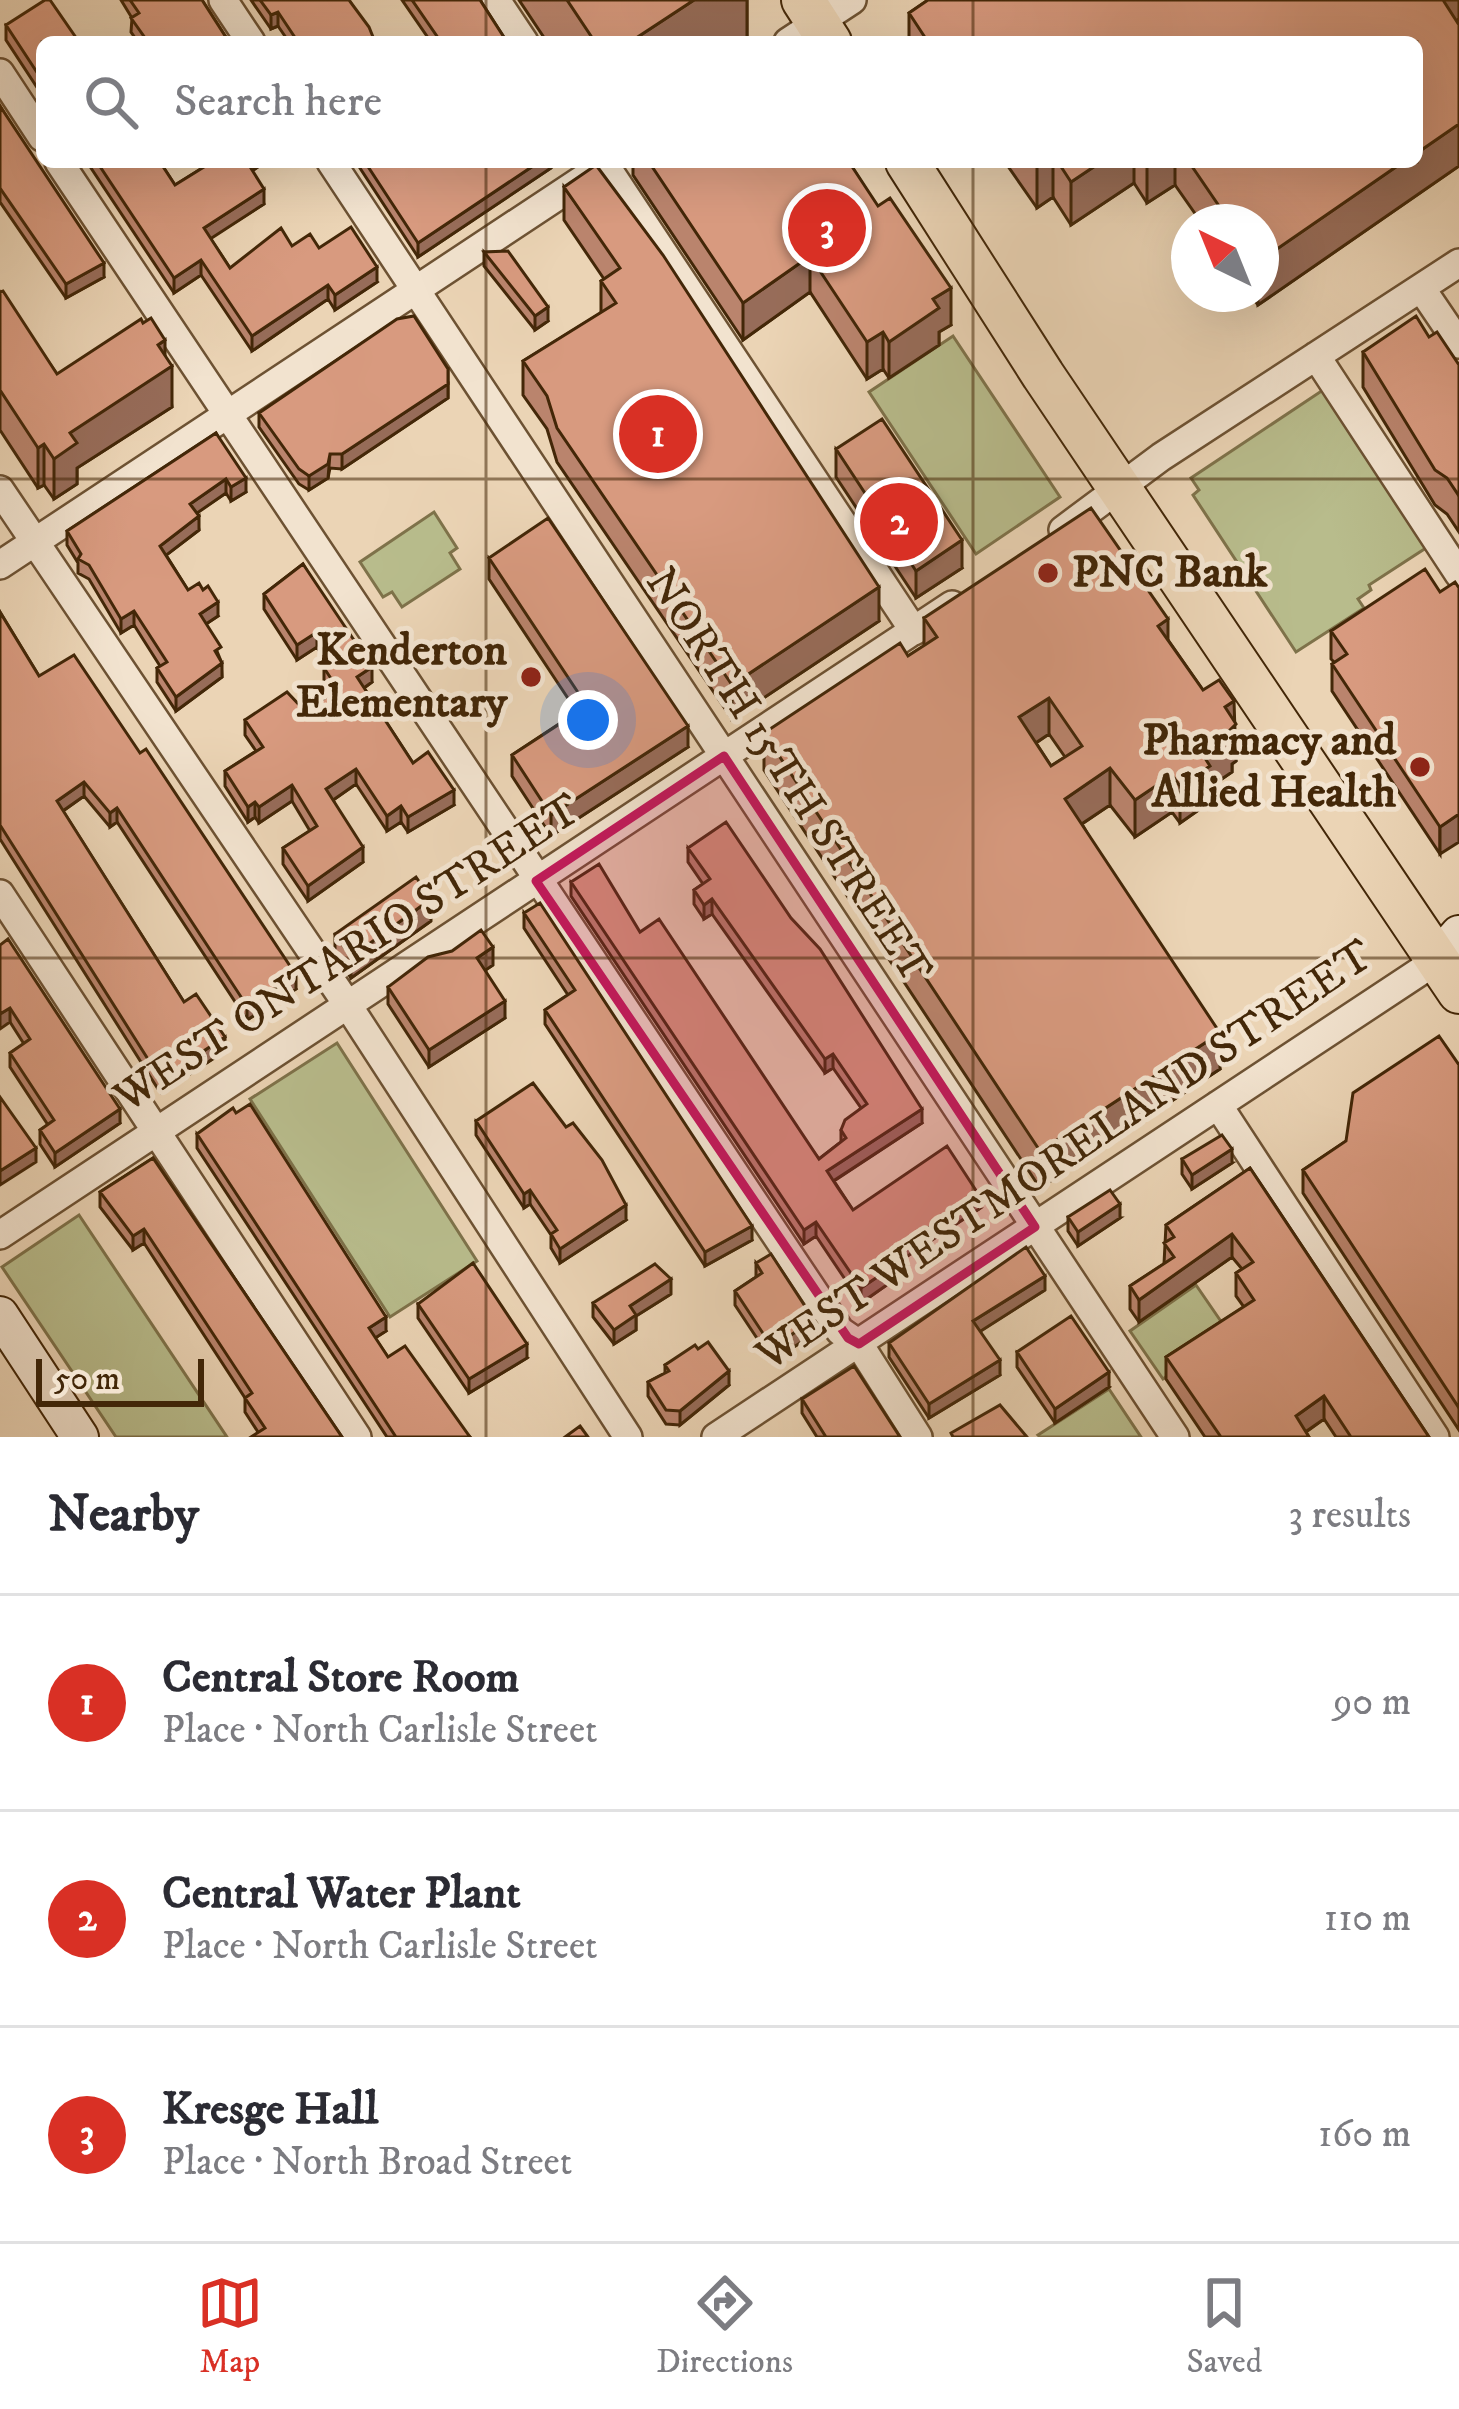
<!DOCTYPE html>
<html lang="en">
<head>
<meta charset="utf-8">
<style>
  body { margin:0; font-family:"IM FELL DW Pica",serif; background:#f2f2f3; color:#2b2b33 }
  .compass { position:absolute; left:1171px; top:204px; width:108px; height:108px; border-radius:50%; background:#fff; box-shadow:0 12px 48px #0002; rotate:317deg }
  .scale { position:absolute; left:36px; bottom:30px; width:168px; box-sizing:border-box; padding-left:12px; border:6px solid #432708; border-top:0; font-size:33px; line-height:42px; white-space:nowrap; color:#432708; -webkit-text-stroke:9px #f2e3cf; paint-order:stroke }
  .you { position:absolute; left:588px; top:720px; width:42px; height:42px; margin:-30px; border:9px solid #fff; border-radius:50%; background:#1a73e8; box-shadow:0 0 0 18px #1a73e833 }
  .badge { display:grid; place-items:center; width:78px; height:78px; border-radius:50%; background:#d93025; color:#fff; font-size:39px; font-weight:700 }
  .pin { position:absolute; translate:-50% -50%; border:6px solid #fff; box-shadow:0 3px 12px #0006 }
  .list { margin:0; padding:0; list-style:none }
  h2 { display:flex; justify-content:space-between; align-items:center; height:156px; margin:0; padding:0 48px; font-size:51px }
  h2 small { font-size:39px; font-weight:400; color:#7c7c81 }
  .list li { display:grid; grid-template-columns:78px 1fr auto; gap:36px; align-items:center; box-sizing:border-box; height:216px; padding:0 48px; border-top:3px solid #e1e1e2 }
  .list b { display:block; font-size:45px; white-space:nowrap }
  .list p { margin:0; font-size:39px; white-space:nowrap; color:#7c7c81 }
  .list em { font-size:39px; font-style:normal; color:#7c7c81 }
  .icon { flex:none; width:66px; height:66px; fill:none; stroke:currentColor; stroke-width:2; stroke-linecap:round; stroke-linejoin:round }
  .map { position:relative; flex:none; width:1459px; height:1437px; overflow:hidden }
  .search { position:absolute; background:#fff; box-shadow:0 12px 48px #0002; left:36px; right:36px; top:36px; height:132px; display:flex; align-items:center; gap:30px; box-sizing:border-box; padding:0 42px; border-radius:18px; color:#7c7c81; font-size:45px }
  .sheet { height:804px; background:#fff }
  nav { display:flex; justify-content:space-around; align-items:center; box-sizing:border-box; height:168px; border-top:3px solid #e1e1e2; background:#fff; font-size:33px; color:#7c7c81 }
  nav a { display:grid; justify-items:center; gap:6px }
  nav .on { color:#d93025 }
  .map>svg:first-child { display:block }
</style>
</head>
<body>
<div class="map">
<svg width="1459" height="1437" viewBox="0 0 1459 1437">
  <rect width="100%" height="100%" fill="#ebd4b5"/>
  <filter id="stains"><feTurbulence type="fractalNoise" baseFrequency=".00167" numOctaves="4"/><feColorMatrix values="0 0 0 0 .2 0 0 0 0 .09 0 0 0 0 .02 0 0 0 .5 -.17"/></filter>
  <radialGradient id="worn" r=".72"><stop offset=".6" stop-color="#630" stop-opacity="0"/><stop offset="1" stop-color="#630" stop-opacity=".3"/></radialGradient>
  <path fill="#b8bc8c" stroke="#7e724a" stroke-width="3" d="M953,336L1060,497L976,554L869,392Z
    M1326,388L1429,546L1369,585L1371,590L1358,599L1364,608L1296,652L1193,495L1199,490L1191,478Z
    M434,512L457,548L450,553L460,569L402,607L392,592L383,597L360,562Z
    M337,1043L477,1261L390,1317L250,1099Z
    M79,1215L227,1437H116L2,1267Z
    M1196,1285L1229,1333L1163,1379L1130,1331Z
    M1109,1389L1141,1437H1040L1038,1435Z"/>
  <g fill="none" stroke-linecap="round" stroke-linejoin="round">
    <g stroke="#6d5233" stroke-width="32">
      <path id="street" d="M223,0L251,42
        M496,0L524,42
        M788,42L852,0
        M0,73L42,137
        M59,162L840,1331L859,1344L918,1437
        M331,162L1175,1437
        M603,162L914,631
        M1421,288L1459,344
        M1316,356L1459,574
        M0,490L347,1004L628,1437
        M1063,530L1161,457L1459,263
        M0,565L609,162
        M0,894L357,1437
        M1218,1105L1435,1437
        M0,1235L952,605
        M716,1437L1451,951"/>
    </g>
    <g stroke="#432708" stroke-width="40">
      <path id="secondary" d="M1437,959L1459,934
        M0,1315L80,1437"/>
    </g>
    <g stroke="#432708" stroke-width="46">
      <path id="primary" d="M803,0L830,42
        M907,162L1043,375L1459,992"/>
    </g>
    <use href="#street" stroke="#f2e3cf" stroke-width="27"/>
    <use href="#secondary" stroke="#f2e3cf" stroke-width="36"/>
    <use href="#primary" stroke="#ebd4b5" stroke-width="42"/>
  </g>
  <path fill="#ba846d" stroke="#432708" stroke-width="3" fill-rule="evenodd" d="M121,0H202L229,42H138L131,32L132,18Z
    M251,0H349L375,42H289L278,26L271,29Z
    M402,0H480L507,42H431Z
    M519,0H747V37L739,42H547Z
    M928,0H1459V18L1457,22L1459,25V166L1258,305L1250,294H1261V222H1201L1175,185L1147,203L1134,183L1071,225L1053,197L1037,208L1005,162H1417V42H909V13Z
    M6,25L42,42V95L6,40Z
    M0,106L104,277L66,298L0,202Z
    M87,162H160L175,185L212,162H265L252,171L264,204L210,238L230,268L292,246L319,248L377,282L335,310L328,299L252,351L201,275L174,293Z
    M356,162H551V168L418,257Z
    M633,162H849L951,325L939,332V345L889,378L883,369L867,379L810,292L743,340L633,175Z
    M564,187L879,621L732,719L557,462L547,429L523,395V361L601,313V281L604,279L564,220Z
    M484,252L548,321L535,330L484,266Z
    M0,292L57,374L165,357L172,407L77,468V484L54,499L44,485L38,488L0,430Z
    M1429,337L1459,365V532L1447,514L1435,505L1363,387V352Z
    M448,369V398L342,469L330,468L328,478L309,490L299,484L259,427V413Z
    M216,433L246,492L231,501L226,493L196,513L199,530L166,555L188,590L218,616L206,624L221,661L222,677L176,711L157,682V668L160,666L134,625L121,633L89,579L78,573V563L67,545V531Z
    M836,449L962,568L916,598L836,477Z
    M489,558L688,747L551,836L512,776V755L577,712L489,579Z
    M303,564L372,682L364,688L413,763L454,805L408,832L401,822L387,831L356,784L333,800L363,862L308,901L283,864V848L310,831L292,801L259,823L255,817L248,822L225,786V771L256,751L245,735V720L305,711L331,694L324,683V668L328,665L317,647L297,660L264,609V594Z
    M1440,592V854L1332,691V664L1334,662L1331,659V631Z
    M0,612L39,676L296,989L247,1020L117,822L110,827L84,796L63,811L184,1002L225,1051L162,1092L158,1089L0,839Z
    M924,618L1168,640L1203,690L1234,721L1236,761L1232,764V772L1210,787V802L1180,823L1172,812L1135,837L1110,805L1082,824L1220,1069L1040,1188L764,770V733L908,656L924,646ZM1049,734L1065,757L1051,766L1036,743Z
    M688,848L922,1123L834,1181L853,1210L979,1209L901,1260V1275L861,1303L816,1236L804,1244L571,896V882L640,932L819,1159L841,1142V1130L861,1108L833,1068L825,1073L712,914L704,919L694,904V890L703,884L688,862Z
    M524,913L752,1240L705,1266L545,1024V1010L568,995L524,928Z
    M431,921L351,978L335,955V934Z
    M0,945L120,1123L55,1167L40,1144V1130L48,1125L10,1067V1053L24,1044L10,1022Z
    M493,965L485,970L505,1018L429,1067L388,1004V987Z
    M1459,1065V1430L1303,1193V1170Z
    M476,1121L626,1220L560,1263L551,1248V1235L530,1204L524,1208L476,1135Z
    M197,1134L386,1331L375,1338L388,1357L470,1437H387L197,1148Z
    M153,1158L342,1437L258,1432L245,1412V1398L144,1243L133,1250L100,1207V1192Z
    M1182,1159L1232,1163L1192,1189L1182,1174Z
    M1250,1168L1429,1437H1336L1324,1419L1306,1432L1309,1437H1205L1166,1379V1357L1244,1307L1236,1296V1273L1242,1269L1232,1257L1139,1322L1130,1309V1286L1164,1264L1166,1225Z
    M1068,1217L1120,1218L1078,1246L1068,1231Z
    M756,1263L814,1334L772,1361L735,1305V1291L756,1277Z
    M1045,1290L980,1331L1000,1375L929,1418L889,1357V1343Z
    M671,1294L636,1316V1330L614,1344L593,1317V1303Z
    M418,1304L527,1358L469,1393L418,1318Z
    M698,1349L729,1385L680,1425L666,1424L648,1396V1382L665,1373V1365Z
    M1017,1352L1109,1387L1055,1423L1017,1367Z
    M802,1399L900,1437H817L802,1413Z"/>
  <path fill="#976c59" stroke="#432708" stroke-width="3" d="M694,0H747V37L739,42H630Z
    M1443,0H1459V18L1443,43Z
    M278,12V26L271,29V15Z
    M1459,124V166L1258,305V294H1261V260L1403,162H1417V153Z
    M250,162H265L250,172Z
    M539,162H551V168L418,257V243Z
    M1042,162H1053V197L1037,208V165Z
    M1101,162H1134V183L1071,225V182Z
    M1147,162H1175V185L1147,203Z
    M264,189V204L204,243V228Z
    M810,256V292L743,340V303Z
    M201,260V275L174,293V278Z
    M104,263V277L66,298V284Z
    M377,267V282L335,310V295Z
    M328,285V299L252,351V336Z
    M951,288V325L939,332V345L889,378V342L933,299Z
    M548,307V321L535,330V316Z
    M883,332V369L867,379V342Z
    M165,340V370L172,366V407L77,468V484L54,499V459L70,433L158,345Z
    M448,384V398L342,469V454Z
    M44,444V485L38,488V448Z
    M330,454L328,478L309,490V476Z
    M246,478V492L231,501V487Z
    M226,479V493L190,518V504Z
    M199,516V530L160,560V546Z
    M962,540V568L916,598V571Z
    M879,587V621L732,719V685Z
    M218,602V616L200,628V614Z
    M134,611V625L121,633V619Z
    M1168,619V655L1158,626Z
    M317,632V647L297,660V645Z
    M222,663V677L176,711V697Z
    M372,667V682L357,693V677Z
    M1049,698V734L1019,754V717Z
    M1234,701L1236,761L1232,764V772L1210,787V802L1180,823V786L1203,755L1225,707Z
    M688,726V747L551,836V815Z
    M1110,768V805L1065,835V799Z
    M356,769V784L326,805V789Z
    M1172,775V812L1135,837V800Z
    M84,782V796L57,815V801Z
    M292,785V801L259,823V807Z
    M454,790V805L408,832V817Z
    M255,802V817L248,822V807Z
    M401,806V822L387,831V816Z
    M117,808V822L110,827V813Z
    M1459,814V842L1440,854V827Z
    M363,847V862L308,901V886Z
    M431,899V921L351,978V957Z
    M712,899V914L704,919V905Z
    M493,947V965L477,976V958Z
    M296,975V989L247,1020V1006Z
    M505,1001V1018L429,1067V1050Z
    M10,1008V1022L0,1029V1014Z
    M1220,1033V1069L1040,1188V1151Z
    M225,1037V1051L162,1092V1078Z
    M833,1054V1068L825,1073V1059Z
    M120,1109V1123L55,1167V1153Z
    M922,1109V1123L827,1185V1171Z
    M36,1148V1162L0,1185V1171Z
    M1232,1149V1163L1192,1189V1175Z
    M530,1190V1204L524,1208V1194Z
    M979,1195V1209L894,1265V1250Z
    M1120,1204V1218L1078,1246V1232Z
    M626,1205V1220L560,1263V1249Z
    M816,1222V1236L804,1244V1230Z
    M752,1226V1240L705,1266V1252Z
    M144,1229V1243L133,1250V1236Z
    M1232,1234V1257L1139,1322V1300Z
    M901,1261V1275L861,1303V1288Z
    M1045,1276V1290L973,1336V1321Z
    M671,1279V1294L636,1316V1330L614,1344V1330L630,1306Z
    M386,1317V1331L369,1342V1328Z
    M814,1320V1334L772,1361V1347Z
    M527,1344V1358L469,1393V1379Z
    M1000,1360V1375L929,1418V1404Z
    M729,1371V1385L680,1425V1411Z
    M1109,1372V1387L1055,1423V1409Z
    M1324,1396V1419L1298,1437L1296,1416Z"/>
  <path fill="#d89a7f" stroke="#432708" stroke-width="3" fill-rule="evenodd" d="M45,0H50L79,42H42V80L6,25Z
    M130,0H202L229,42H148L131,18L139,13Z
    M260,0H349L369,27L375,42H298L278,12L271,15Z
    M412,0H480L507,42H441Z
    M567,0H694L630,42H595Z
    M928,0H1443L1459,25V124L1417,153V42H928L909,13Z
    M0,106L104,263L66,284L0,188Z
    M97,162H160L175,185L212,162H247L264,189L204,228L230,268L281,228L292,246L310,234L319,248L351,227L377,267L335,295L328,285L252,336L201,260L174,278Z
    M365,162H539L418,243Z
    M649,162H849L878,206L890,198L951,288L933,299L939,308L889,342L883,332L867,342L810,256L743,303Z
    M1058,162H1101L1071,182Z
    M1189,162H1403L1261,260V222H1230Z
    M596,165L663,255L879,587L732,685L557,428L547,396L523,361L616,303L601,281L620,268L564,187Z
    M508,251L548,307L535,316L484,252Z
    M3,291L57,374L141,319L143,323L151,318L165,340L158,345L172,366L70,433L77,443L54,459L44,444L38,448L0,390V292Z
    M414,316L448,369V384L342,454H330L328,464L309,476L299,469L259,413L397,319Z
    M1416,316L1429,337L1437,332L1459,365V496L1447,478L1435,470L1363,352Z
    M882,419L962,540L916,571L836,449Z
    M216,433L246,478L231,487L226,479L190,504L199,516L160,546L188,590L199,583L203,590L208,586L218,602L200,614L221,647L215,651L222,663L176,697L157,668L167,662L134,611L121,619L89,565L78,559L81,554L67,531Z
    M1091,508L1168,619L1158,626L1203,690L1219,680L1234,701L1225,707L1236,724L1229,731L1232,735L1203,755L1210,766L1180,786L1172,775L1135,800L1110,768L1065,799L1220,1033L1040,1151L764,733L900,643L908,656L937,637L924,618ZM1049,698L1082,746L1051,766L1019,717Z
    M548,518L688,726L551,815L512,755L587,706L489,558Z
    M303,564L372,667L357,677L413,763L428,752L454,790L408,817L401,806L387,816L356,769L326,789L363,847L308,886L283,848L317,826L292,785L259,807L255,802L248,807L225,771L263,747L245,720L287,692L305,711L338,689L324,668L336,660L317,632L297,645L264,594Z
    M1425,569L1440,592L1455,582L1459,588V814L1440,827L1332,664L1347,654L1331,631Z
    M0,612L39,676L74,655L140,753L146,749L296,975L247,1006L117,808L110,813L84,782L57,801L184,1002L196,994L225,1037L162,1078L158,1075L0,825Z
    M726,822L791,918L820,949L922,1109L827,1171L838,1188L853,1210L947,1146L979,1195L894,1250L901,1261L861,1288L816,1222L804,1230L571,882L599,864L640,932L659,919L819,1159L846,1138L841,1130L845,1120L867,1104L833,1054L825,1059L712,899L704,905L694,890L710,879L688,848Z
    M416,877L431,899L351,957L335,934Z
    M540,903L752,1226L705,1252L545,1010L575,990L524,913Z
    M481,930L493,947L477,958L505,1001L429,1050L388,987L428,957L452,951Z
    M8,939L120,1109L55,1153L40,1130L54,1120L10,1053L30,1039L10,1008L0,1014V945Z
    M1439,1036L1459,1065V1408L1303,1170L1346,1141L1353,1093Z
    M533,1083L566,1127L573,1123L602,1160L626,1205L560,1249L551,1234L557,1230L530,1190L524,1194L476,1121Z
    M0,1097L36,1148L0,1171Z
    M250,1104L386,1317L369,1328L388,1357L405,1346L470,1437H396L197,1134L233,1108L236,1113Z
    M1222,1135L1232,1149L1192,1175L1182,1159Z
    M153,1158L342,1437H251L265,1428L245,1398L252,1393L144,1229L133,1236L100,1192Z
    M1250,1168L1429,1437H1351L1324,1396L1296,1416L1309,1437H1221L1166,1357L1254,1300L1236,1273L1253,1262L1232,1234L1139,1300L1130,1286L1174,1257L1164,1243L1174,1237L1166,1225Z
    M1110,1190L1120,1204L1078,1232L1068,1217Z
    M1026,1247L1045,1276L973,1321L1000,1360L929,1404L889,1343Z
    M771,1254L814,1320L772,1347L735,1291L762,1273L756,1263Z
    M473,1263L527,1344L469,1379L418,1304Z
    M655,1264L671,1279L630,1306L636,1315L614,1330L593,1303Z
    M1071,1316L1109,1372L1055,1409L1017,1352Z
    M708,1342L729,1371L680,1411L666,1410L648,1382L669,1371L665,1365L695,1345L698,1349Z
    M854,1366L900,1437H826L802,1399Z
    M1000,1405L1027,1437H953L951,1433Z
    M580,1426L588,1437H565Z"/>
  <path fill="#c2185b" fill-opacity="0.2" stroke="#c2185b" stroke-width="9" stroke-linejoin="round" d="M724,756L1035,1227L859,1344L848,1338L536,881Z"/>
  <path fill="none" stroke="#432708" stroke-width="3" stroke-opacity="0.55" d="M486,0V42M973,0V42M486,162V1437M973,162V1437M0,479H1459M0,958H1459"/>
  <g fill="#8f2418" stroke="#f2e3cf" stroke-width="4.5">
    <circle cx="1048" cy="573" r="12"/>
    <circle cx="531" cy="677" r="12"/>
    <circle cx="1420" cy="767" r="12"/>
  </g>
  <g text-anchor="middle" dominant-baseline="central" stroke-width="10" stroke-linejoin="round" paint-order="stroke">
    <g font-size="45" font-weight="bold" fill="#432708" stroke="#f2e3cf" text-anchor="end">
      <text x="1072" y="573" text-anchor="start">PNC Bank</text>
      <text x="507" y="651">Kenderton<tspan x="507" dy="52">Elementary</tspan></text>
      <text x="1396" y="741">Pharmacy and<tspan x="1396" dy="52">Allied Health</tspan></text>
    </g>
    <g font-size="45" fill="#432708" stroke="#f2e3cf">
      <text transform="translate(788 776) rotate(57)">NORTH 15TH STREET</text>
      <text transform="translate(348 954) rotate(-33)">WEST ONTARIO STREET</text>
      <text transform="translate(1065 1156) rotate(-34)">WEST WESTMORELAND STREET</text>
    </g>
  </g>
  <rect width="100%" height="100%" filter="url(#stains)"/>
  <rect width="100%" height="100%" fill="url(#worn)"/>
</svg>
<svg class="compass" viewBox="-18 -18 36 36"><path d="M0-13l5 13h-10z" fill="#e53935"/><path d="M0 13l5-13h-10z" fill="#7c7c81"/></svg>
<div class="scale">50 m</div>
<div class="you"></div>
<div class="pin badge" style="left:658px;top:434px">1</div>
<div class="pin badge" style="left:899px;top:522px">2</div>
<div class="pin badge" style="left:827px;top:228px">3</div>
<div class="search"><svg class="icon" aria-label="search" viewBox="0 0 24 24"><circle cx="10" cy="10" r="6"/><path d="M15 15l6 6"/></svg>Search here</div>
</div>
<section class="sheet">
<h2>Nearby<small>3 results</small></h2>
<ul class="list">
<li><span class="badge">1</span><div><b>Central Store Room</b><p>Place · North Carlisle Street</p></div><em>90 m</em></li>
<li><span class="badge">2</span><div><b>Central Water Plant</b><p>Place · North Carlisle Street</p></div><em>110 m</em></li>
<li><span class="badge">3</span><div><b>Kresge Hall</b><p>Place · North Broad Street</p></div><em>160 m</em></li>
</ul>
</section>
<nav>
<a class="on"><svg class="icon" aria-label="map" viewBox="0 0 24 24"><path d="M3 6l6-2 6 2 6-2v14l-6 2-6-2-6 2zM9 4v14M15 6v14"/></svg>Map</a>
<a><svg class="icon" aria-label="directions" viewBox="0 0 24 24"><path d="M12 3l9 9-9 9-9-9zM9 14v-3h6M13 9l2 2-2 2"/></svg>Directions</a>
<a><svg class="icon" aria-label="saved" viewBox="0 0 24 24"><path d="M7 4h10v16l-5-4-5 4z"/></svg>Saved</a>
</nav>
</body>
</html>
